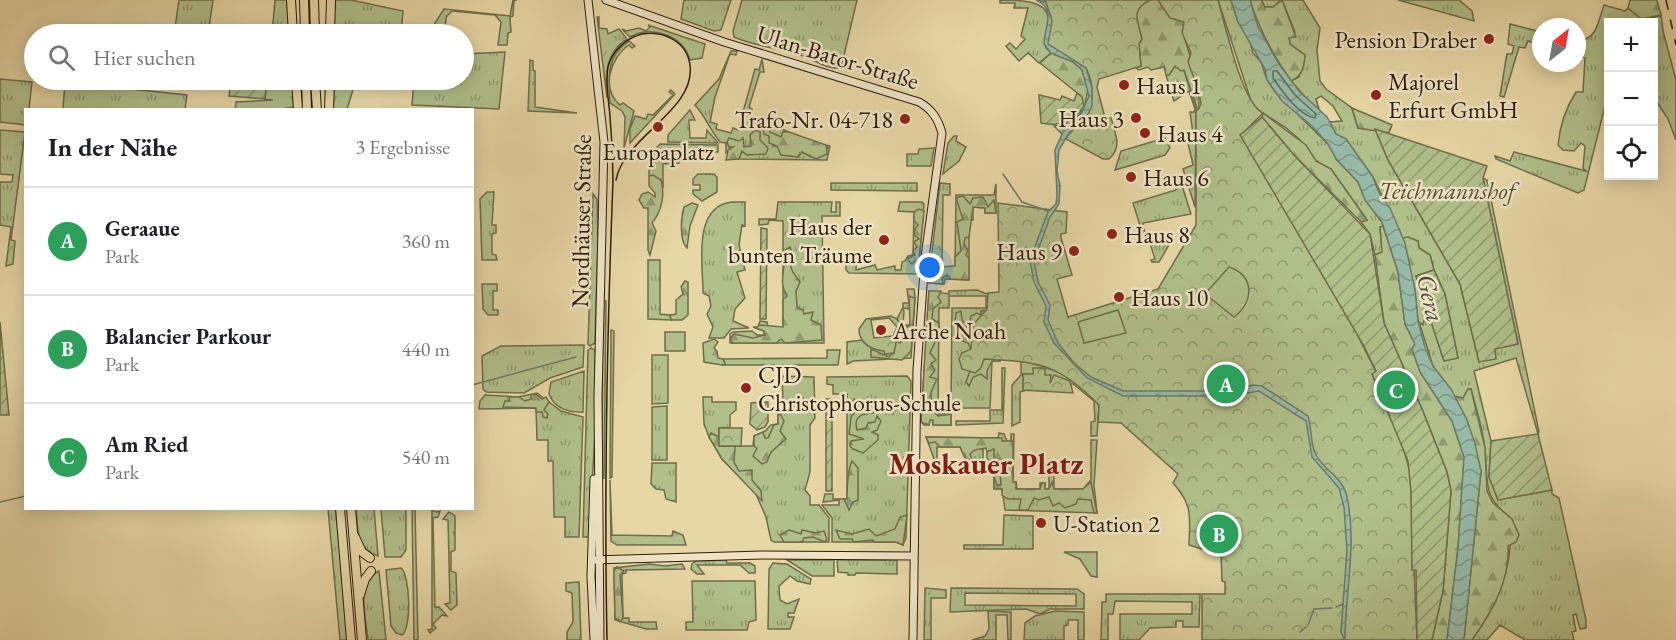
<!DOCTYPE html>
<html lang="de">
<head>
<meta charset="utf-8">
<style>
  body { margin:0; font-family:"EB Garamond",serif; background:#f6f6f6; color:#202124 }
  .controls { position:absolute; right:18px; top:18px; display:grid; overflow:hidden; border-radius:0px; box-shadow:0 3px 15px #0003 }
  .controls button { width:54px; height:54px; display:grid; place-items:center; padding:0; border:0; border-bottom:2px solid #e0e0e0; background:#fff; color:#202124; font:30px sans-serif }
  .compass { position:absolute; left:1532px; top:18px; width:54px; height:54px; border-radius:50%; background:#fff; box-shadow:0 3px 15px #0003; rotate:31deg }
  .you { position:absolute; left:930px; top:268px; width:21px; height:21px; margin:-15px; border:4px solid #fff; border-radius:50%; background:#1a73e8; box-shadow:0 0 0 9px #1a73e833 }
  .badge { display:grid; place-items:center; width:39px; height:39px; border-radius:50%; background:#8f2418; color:#fff; font-size:20px; font-weight:700 }
  .pin { position:absolute; translate:-50% -50%; border:3px solid #fff; box-shadow:0 2px 6px #0006 }
  .list { margin:0; padding:0; list-style:none }
  h2 { display:flex; justify-content:space-between; align-items:center; height:78px; margin:0; padding:0 24px; font-size:26px }
  h2 small { font-size:20px; font-weight:400; color:#757577 }
  .list li { display:grid; grid-template-columns:39px 1fr auto; gap:18px; align-items:center; box-sizing:border-box; height:108px; padding:0 24px; border-top:2px solid #e0e0e0 }
  .list b { display:block; font-size:22px; white-space:nowrap }
  .list p { margin:0; font-size:20px; white-space:nowrap; color:#757577 }
  .list em { font-size:20px; font-style:normal; color:#757577 }
  .icon { flex:none; width:33px; height:33px; fill:none; stroke:currentColor; stroke-width:2; stroke-linecap:round; stroke-linejoin:round }
  .map { position:relative; flex:none; width:1676px; height:640px; overflow:hidden }
  .search { position:absolute; background:#fff; box-shadow:0 3px 15px #0003; left:24px; top:24px; width:450px; height:66px; display:flex; align-items:center; gap:15px; box-sizing:border-box; padding:0 21px; border-radius:33px; color:#757577; font-size:22px }
  .panel { position:absolute; background:#fff; box-shadow:0 3px 15px #0003; left:24px; top:108px; width:450px; height:402px; border-radius:0px }
  .map>svg:first-child { display:block }
</style>
</head>
<body>
<div class="map">
<svg width="1676" height="640" viewBox="0 0 1676 640">
  <defs>
    <pattern id="grass-tufts" width="24" height="20" patternUnits="userSpaceOnUse" patternTransform="scale(1.5)"><rect width="24" height="20" fill="#b1bf8a"/><path d="M3 7l-1-3M5 7V3M7 7l1-3M15 17l-1-3M17 17v-4M19 17l1-3" fill="none" stroke="#909b6f"/></pattern>
    <pattern id="forest-firs" width="22" height="20" patternUnits="userSpaceOnUse" patternTransform="scale(1.5)"><rect width="22" height="20" fill="#b1bf8a"/><path d="M5 1l3.5 6h-7zM16 11l3.5 6h-7z" fill="#909b6f"/></pattern>
    <pattern id="park-crowns" width="20" height="18" patternUnits="userSpaceOnUse" patternTransform="scale(1.5)"><rect width="20" height="18" fill="#b1bf8a"/><path d="M2 6a3 3 0 1 1 6 0M12 15a3 3 0 1 1 6 0" fill="none" stroke="#909b6f"/></pattern>
    <pattern id="garden-furrows" width="10" height="10" patternUnits="userSpaceOnUse" patternTransform="scale(1.5)"><rect width="10" height="10" fill="#b1bf8a"/><path d="M-1 1l2-2M0 10L10 0M9 11l2-2" fill="none" stroke="#909b6f"/></pattern>
    <pattern id="water-waves" width="16" height="10" patternUnits="userSpaceOnUse" patternTransform="scale(1.5)"><rect width="16" height="10" fill="#97b9a7"/><path d="M0 5q4-4 8 0t8 0" fill="none" stroke="#7c9686"/></pattern>
  </defs>
  <rect width="100%" height="100%" fill="#e7d6a6"/>
  <filter id="stains"><feTurbulence type="fractalNoise" baseFrequency=".00333" numOctaves="4"/><feColorMatrix values="0 0 0 0 .2 0 0 0 0 .09 0 0 0 0 .02 0 0 0 .5 -.17"/></filter>
  <radialGradient id="worn" r=".72"><stop offset=".6" stop-color="#630" stop-opacity="0"/><stop offset="1" stop-color="#630" stop-opacity=".3"/></radialGradient>
  <path fill="url(#grass-tufts)" stroke="#6f6e4a" stroke-width="1.5" fill-rule="evenodd" d="M179,0H213L208,34H174Z
    M275,0H287L289,34H272Z
    M333,0H351L403,11L401,34H333Z
    M513,0H517H514L513,16L510,17L511,32L508,33L507,45H498L501,22L495,15L452,11L446,17L445,34H428L444,9L510,16Z
    M684,0H731L721,30L714,31L681,19Z
    M742,0H857L841,68C829,70 820,63 809,58C785,48 759,48 734,37L733,31Z
    M1000,0C1019,0 1049,0 1048,20C1048,30 1046,38 1046,48L1051,53L1039,63L1028,53L1019,61L1006,46L1010,43L1016,49L1025,39L1021,36L1028,8H1014L1015,3H1000Z
    M1218,0H1231L1238,22L1249,38L1253,53L1261,62L1267,80L1275,92L1328,144L1337,160L1358,182L1365,200L1382,222L1383,226L1380,227L1382,252L1375,255L1370,234L1361,222L1367,220L1365,217L1331,169L1316,161L1299,139L1285,127L1253,107Z
    M1261,0H1303L1320,28L1317,50L1320,81L1326,89L1352,108L1358,128L1375,129L1388,160L1460,284L1479,362L1495,349L1518,344L1483,178L1487,180L1539,432L1538,434L1516,358L1474,371L1491,441L1489,477L1498,500L1552,490V494L1559,498L1586,620V628L1580,629L1576,614L1573,615L1576,631L1572,632L1574,640H1525L1500,625L1487,640H1472C1489,615 1502,592 1508,562C1511,549 1510,533 1512,519C1482,497 1488,483 1485,449C1483,429 1476,408 1471,389H1468L1463,398L1454,396L1433,366L1420,325L1429,315L1444,361L1458,358L1445,294L1434,270L1430,255L1419,248L1418,241L1402,238L1373,177L1346,139L1336,134L1330,122L1342,121L1333,106L1321,96L1316,99L1319,109L1308,100L1291,81L1299,77L1305,55L1290,44L1289,38L1295,32L1284,5L1280,1L1273,7H1265Z
    M1398,0H1459L1472,11L1474,21Z
    M1604,5L1625,11L1628,8C1646,17 1637,23 1661,15L1663,31L1676,80V140L1668,119L1657,102L1656,72L1654,68V22H1608V94L1584,190L1578,193L1496,159L1495,156L1510,161L1514,152L1586,171L1583,168L1585,146L1581,143L1574,151L1563,150L1558,145C1560,125 1565,109 1576,92H1583L1585,58L1577,55V41C1597,40 1598,22 1604,5Z
    M597,17H599V28L607,29L608,34L619,29L627,39C605,53 605,75 607,98Z
    M1510,24L1541,32V45L1528,41L1525,48L1519,47L1504,97L1500,96L1506,59L1507,54H1512L1514,46L1508,44Z
    M648,25L705,44L702,58L690,60C683,35 652,25 630,37L622,29L626,31L639,28L646,31L650,27Z
    M629,41L635,46L632,48L629,45C611,57 600,88 620,105L623,103L634,111L624,148L625,117L622,111L610,103C608,79 606,55 629,41Z
    M731,51H737L736,55L730,54L715,97L710,122L717,124L716,129L731,133L733,128L738,130L755,69L759,70L762,59L764,72H760L749,107L752,109L750,117L789,132H783L781,138L769,136L773,146H777L780,151L802,152L811,157L828,148L826,145L830,146L827,160L739,159L742,150L747,155L753,154L760,136L752,138L751,146L734,147L726,153V143L720,142C710,130 706,117 695,105L719,79Z
    M505,52L499,109L412,105L414,80H464V54Z
    M530,60L533,61V70L535,71V107L577,113L528,111Z
    M1175,66L1184,70L1196,110L1195,207L1183,169L1193,165L1188,143L1194,141L1190,112H1194L1195,109L1189,91L1174,101L1166,75H1169Z
    M0,79L32,82L29,109L26,110L25,125L0,122Z
    M103,80H198C180,95 127,82 103,80Z
    M267,80H292L294,107L282,109L235,110L236,102L273,100L265,99Z
    M332,80H356L347,109L331,110Z
    M65,82L187,95L185,109H63Z
    M671,90L675,94L630,143V129L635,116L646,119L648,114L653,115L673,95L669,92Z
    M690,110L695,120H689L690,138H706L707,130L718,143L668,142V135Z
    M0,130L25,132L11,240L15,241L13,264L6,266L11,227L0,225V182H12L13,175L0,174Z
    M954,136H957L956,141L966,147L959,161L943,174L948,143Z
    M1165,138L1170,148L1165,155L1115,170L1121,151Z
    M660,144L718,145V152L680,151L679,163L663,164V188L661,180L649,176V156Z
    M934,148L931,166H907V154H918L919,149Z
    M698,174H714L717,177V192L702,201L693,194V190H700V185H693V179Z
    M1177,177L1180,179L1191,214L1143,223L1145,234L1143,235L1133,203L1176,190Z
    M831,183H917V191L831,190Z
    M940,183L950,184V195H943L942,267L955,266L956,195H994L996,184V213H985V208L973,207V220L969,221V280L945,279L944,284L929,283L930,275H934V271L930,270Z
    M487,192H494L492,225H496V233L492,234V254L496,255L497,260H482L480,199Z
    M593,194L597,199L598,240L595,343L590,346L588,344Z
    M732,202H745V226L742,225L739,245L745,270L737,272L745,298L735,309L733,321L749,328L731,329L724,338H709L713,327L707,314L711,306L709,296L703,293C703,265 692,206 732,202Z
    M778,202H832L831,212H836V202H840V216H822L824,343H730V334L733,332L752,331L757,335H764V331L753,327H758L760,321L767,322L768,327H783V221L769,220L768,224L759,225V219H776Z
    M900,202H922L924,204L918,274L849,273L846,270V256L857,255L856,270L875,265L877,270L895,266V270H901L902,262L905,261L908,256L913,255L914,212L898,211Z
    M1170,233L1173,238L1159,262H1152L1151,260L1155,259L1149,240L1144,238L1152,237L1155,240L1166,237L1164,234Z
    M648,260H660V314L670,315L671,320L648,319Z
    M482,284H497V291H493V310H498V315H488L483,309Z
    M907,289H914L915,298L911,358L853,361L847,364V342L862,340L868,346L895,342L900,324L897,319L902,309L904,311L903,325H910V309L903,308V303H909Z
    M977,290L992,296L1003,357L1000,361H992L990,408H951L952,308H986V296H949V308H939L938,414H951V425H933V420H930L929,425H924L921,422L929,291L949,294V291Z
    M603,300L606,301L604,478H601Z
    M611,330L614,331L612,477L610,478Z
    M584,345L583,367L550,378L524,393L486,392L483,389L482,356L501,346Z
    M591,348L595,350V433L589,537H583L588,350Z
    M827,350H840L838,365H722L725,364L723,359L827,358Z
    M652,355H668V403L652,404Z
    M1021,361C1059,369 1071,376 1099,405L1097,436H1091V422L1095,421L1094,401L1073,384L1052,383L1033,375L1023,374V389L1027,390L1020,392V422L1012,426V385L1021,375Z
    M1002,368H1005L1003,423L956,425V421H990V410H1002Z
    M584,371L583,412C569,413 554,408 549,394L551,382Z
    M782,376L814,377L815,418L810,425V472L805,490L810,496V505H819L829,518V542H774L771,540L766,517L755,492L722,459L709,437L704,424L703,397H712V402H736V410L730,415V428H719V446H753L754,436L765,431L771,425L778,424V402H783Z
    M907,376L911,381L906,538L903,545L896,542H832V518L822,505H839V500L823,502L825,494H833V499H847V394H833V385L827,384V377Z
    M537,393L561,411L583,417L579,537H565V517H554L553,461H548V440H537L536,408L479,409L480,401L485,395L518,397Z
    M667,406V460H652V407Z
    M999,433L1004,434L1007,441L1011,442V434H1014L1013,482H1016L1017,489H1040V483H1045V489H1049V473H1054V489H1083L1091,480V440H1097L1094,485L1097,513L1005,510L1002,489H994V460H987V448H983V460H966L960,447H937V467L926,437L998,438Z
    M652,463H676V502L666,499L664,490L656,489L651,484Z
    M610,480L612,535L672,536L673,531L683,535L686,545H617L611,541Z
    M328,509H336L348,640H340Z
    M356,509H374L378,556C356,548 358,531 356,509Z
    M381,509H406V550L401,557H385Z
    M412,509H415L418,640H414Z
    M432,509L436,512L440,511L438,517L433,518L435,607H439L447,616L442,615L433,624L436,628L430,633L428,630L432,629Z
    M449,512L455,516V550L451,552V571L456,573L457,605L451,610L445,604L450,603L448,520L443,519Z
    M1004,515L1033,516V549H964V545H1003Z
    M1064,552H1097V577L1091,576L1080,559Z
    M726,560L727,563H750L755,566V573H749L740,565H697L704,574H697L691,569L692,564L696,561Z
    M787,560H834V576H812Z
    M837,560H897V574L856,573L855,575H848V573L838,572Z
    M773,563L787,564L811,579L810,584L797,581L790,576L779,586L780,600L787,604L799,599L794,613H788V617H794L790,629H768L769,569Z
    M649,564L665,566L682,564L685,569L626,570V573L622,574L623,618H629V622H656L657,629H646L615,620L614,568Z
    M401,568C410,575 412,628 402,635L396,633L391,626L386,570Z
    M379,571L386,640H368C366,618 355,583 379,571Z
    M692,581H755L756,620L749,622L747,630H686V622H693Z
    M579,582L581,640H567V632L573,622L572,593L566,591V583Z
    M925,588L946,590V598H931V640H924Z
    M951,588L1077,589L1084,594V609H1050L1040,614L1026,609L950,612ZM965,593L1076,594V606L965,605Z
    M1106,594H1200L1199,627H1183V621H1176V627L1150,628L1139,640H1120V614H1192V602L1115,601L1113,614H1108V640H1101L1102,602H1106Z
    M988,611L1011,612V640H1008L1007,615H996V640H972L985,636L989,629Z
    M1055,611L1084,612V640H1078V620H1068V625L1064,626V640H1024L1025,623L1035,616Z"/>
  <path fill="url(#forest-firs)" stroke="#6f6e4a" stroke-width="1.5" d="M1150,0H1158L1173,18L1184,22C1185,28 1182,31 1184,36C1189,51 1203,98 1198,111L1184,70L1181,71L1175,66L1169,75H1166L1164,67L1151,70L1148,67L1139,70L1136,68L1141,66L1136,12L1139,5Z
    M1250,0H1261L1265,7H1273L1282,0L1296,37L1289,38L1290,44L1305,55C1304,67 1303,75 1291,81C1273,55 1259,30 1250,0Z
    M1630,0H1657L1661,15L1641,19L1628,8Z
    M1051,53L1073,62L1082,70L1088,89L1084,110L1062,134L1054,126L1065,124L1081,111V96L1040,63Z
    M1352,108L1392,125L1389,133L1358,128Z
    M1263,113L1306,145L1316,161L1331,169L1367,220L1361,222L1294,155L1262,117Z
    M769,126L770,132L781,137L783,132H789L826,145L827,154L816,159L802,152L798,157L781,155L777,146L769,143V136L764,134L763,127Z
    M754,131H760V140L768,148L766,154L747,155L742,151L739,159L726,160L728,150L733,147H729L727,142L729,138L739,141L743,138L744,147L751,146L750,135Z
    M653,175L661,180C665,195 662,211 652,223L656,231L650,255L648,250V208H644L639,200L642,194L648,192L655,197V193L649,186V176Z
    M963,196L970,204L973,198L983,197L988,207L994,200L996,213H985V208L973,207L969,237L965,238L964,244L968,250L966,255L969,258V280L951,279L947,275L942,278L943,284L929,283L930,275H934V271L930,270L933,261L939,262L942,267L955,266V257L961,251L957,222L963,219L956,198Z
    M692,203L698,205L690,226L687,248C679,240 681,217 684,207Z
    M919,209L924,211L919,259L912,264L907,259L915,255L913,251L917,247L914,242L919,239L914,235V230L918,225L914,221V212Z
    M1383,226L1398,272L1405,324L1415,344L1412,349L1420,372L1452,421L1464,457L1458,548L1447,640H1432L1443,591L1451,491L1447,472L1422,409L1384,323L1375,255L1382,252L1380,227Z
    M1408,237L1418,241L1419,248L1430,255L1434,270L1416,276L1429,315L1425,317L1423,325L1418,321L1415,290L1402,238Z
    M790,247L793,255C787,266 793,273 800,282L796,291L797,307L803,310L804,314L813,312L811,320L821,325L822,340L785,343L781,339L776,343H733L730,339L734,334L753,338L765,335L764,331L756,328L760,325L783,327V299L787,296C777,282 787,265 785,250Z
    M685,281L688,282V315L682,320H671L670,315L676,314V300L683,294L681,287Z
    M929,291H941L938,297L941,302L933,309L932,319L939,323V328H934L930,334L926,332Z
    M909,296L915,298L911,351L902,360L871,357V349L889,357L894,353L895,340L900,343L903,338L907,339L905,328L910,325Z
    M990,310L1004,356L1000,361H992L987,371V379L981,374L973,377L969,386L966,382L977,353L971,349L968,343L962,341L958,334L961,329L955,322L956,313L961,311L962,320L969,330L971,316L977,313L981,315V311Z
    M930,336L936,340L930,353L936,360L931,364L935,370L930,377L937,379L931,392V409L938,416L951,414V425H933V420H930L929,425L921,422L926,337Z
    M714,339L718,342L714,348L717,351L718,358L723,359L725,364L722,365L704,362L703,343Z
    M1468,389H1471L1485,448L1487,491L1493,503L1512,519L1519,535L1516,542L1508,546C1510,581 1492,612 1472,640H1464L1481,471L1467,420L1454,396L1463,398Z
    M536,394L542,399L546,397L549,402L544,410L548,414L547,418L543,417L542,412H536V408L503,407L505,401H510L509,397H519L525,401L531,399V395Z
    M854,399L863,407L868,403L877,405L873,413C863,414 853,415 857,430L866,428L868,423L875,422L877,416L881,421L877,430L872,432L878,435V440L863,453L853,449L850,446L851,441L864,439L849,434L851,417L855,412L854,406L850,405Z
    M780,414L784,421L780,431L786,439L771,452L767,462L762,464L753,456L757,448L754,446V436L763,432L765,438H768L774,425L778,424V415Z
    M711,433L719,437V446H735L734,462L739,471L752,470V480L761,491L762,501L722,459L709,437Z
    M926,437L1002,438V441H1013V482H1016V489H1040L1042,483H1045V489H1049L1052,482L1054,489H1083L1091,482L1097,513H1094L1091,500L1078,499L1076,504L1065,508L1059,503L1053,506L1049,497L1039,500L1034,498L1028,510H1019L1021,499H1008L1002,495V489H994V477L997,485H1001L1000,469H994V449L987,452L986,448L975,450L970,454L972,460H966L960,447H940L935,442L929,443Z
    M852,461L858,468V500L853,502L849,510L844,499H847C847,488 847,472 852,461Z
    M907,515L903,545L896,542H875L873,540L854,542L852,539H840L836,530L852,534L869,529L876,536L895,529L900,517Z
    M789,530L801,534L802,530L815,533L824,531L827,539L825,542L813,537L804,538L802,542H784L780,535Z
    M617,567L624,571L620,575L623,618L620,622L615,618L614,571Z"/>
  <path fill="url(#park-crowns)" stroke="#6f6e4a" stroke-width="1.5" fill-rule="evenodd" d="M1043,0H1150C1130,10 1138,20 1142,39L1139,44L1141,66L1099,79L1097,87L1105,118H1111C1115,133 1123,147 1109,159H1103L1066,139C1069,132 1075,129 1079,124C1094,107 1096,88 1086,68L1047,44L1051,16Z
    M1158,0H1218C1225,24 1242,104 1263,113L1241,135L1347,314L1376,372L1372,374L1403,447L1410,472L1417,640H1202V594H1225V582L1222,581L1221,555L1189,545C1190,517 1193,505 1173,483L1178,474L1121,423L1098,422L1099,405C1058,363 1039,362 984,359L981,368L975,373L962,369L959,359L962,353L971,349L973,325L987,309L988,293L999,292L998,203L1067,212L1066,233L1061,234V238L1072,275L1057,279L1068,317L1158,289L1196,225V110H1198L1201,104L1199,92L1188,62L1191,53L1182,33L1184,22L1170,18Z
    M891,316L897,319L900,324L894,353L885,354L884,351C871,350 859,343 859,329L866,319ZM889,318L897,327L893,336L874,338L871,320Z
    M1033,368H1045V375H1051L1050,383L1054,375L1070,381L1073,393L1023,390V374H1033Z
    M719,428H742L741,446H719Z"/>
  <path fill="url(#garden-furrows)" stroke="#6f6e4a" stroke-width="1.5" d="M231,80H267L265,99L229,96Z
    M1077,93L1082,97L1084,106C1074,123 1060,127 1041,123L1039,95L1060,100L1062,96L1074,101Z
    M1262,117L1294,155L1370,234L1384,323L1422,409L1447,472L1451,491L1443,591L1432,640H1417L1416,570H1412L1411,491L1408,461L1372,374L1376,371L1364,346L1240,135Z
    M1375,129L1487,166L1483,178L1518,344L1495,349L1496,359L1479,362L1460,284L1388,160Z
    M761,228L767,229L766,319H760Z
    M1434,270L1445,294L1458,358L1444,361L1416,276Z
    M0,322L9,415H0Z
    M826,399H832V491H826Z
    M768,402V422L765,427L757,430L750,424L751,403Z
    M1538,434L1552,490L1498,500L1489,477L1491,441Z"/>
  <path fill="#b1bf8a" stroke="#6f6e4a" stroke-width="1.5" d="M1229,267C1255,276 1254,302 1234,317L1205,294Z
    M1118,310L1126,333L1084,343L1078,322Z
    M665,332H685V351H665Z"/>
  <path fill="url(#water-waves)" stroke="#6d7b68" stroke-width="1.5" d="M1036,0L1046,2L1052,21L1048,44L1086,68L1092,88V106L1086,118L1069,133L1059,150L1057,171L1060,185L1059,204L1050,217L1034,261L1038,282L1050,305L1048,320L1058,343L1074,363L1091,377L1123,391H1228L1253,385L1262,386L1308,416C1312,428 1310,442 1315,453C1322,469 1341,476 1346,493C1358,540 1345,591 1345,640L1341,632L1347,550L1344,507L1339,488L1312,457L1306,421L1259,391L1229,396H1123L1087,378L1054,343L1044,322L1046,306L1034,282L1030,260L1048,212L1056,204L1057,195L1055,150L1063,132L1080,116L1089,96L1082,70L1073,62L1051,53L1044,44C1044,29 1057,8 1036,0Z
    M1231,0H1250L1258,27L1279,64L1299,91L1327,117L1336,134L1346,139L1373,177L1379,193L1390,208L1405,243L1415,290L1418,321L1425,347L1433,366L1451,389L1467,420L1475,444L1481,471L1464,640H1447L1458,548L1464,457L1452,421L1420,372L1412,349L1415,344L1405,324L1398,272L1382,222L1365,200L1358,182L1337,160L1328,144L1312,126L1282,101L1267,80L1265,69L1238,22Z"/>
  <g fill="none" stroke-linecap="round" stroke-linejoin="round">
    <path stroke="#626c58" stroke-width="1.5" d="M1273,71H1277L1295,95L1316,114L1315,118C1299,116 1282,91 1273,78Z"/>
    <path stroke="#6d7b68" stroke-width="1.5" d="M1003,174L1022,202L1048,211
      M472,385L576,357
      M0,502L26,496
      M1336,607L1343,604
      M1308,625L1314,609L1332,608
      M1300,632L1306,627"/>
    <g stroke="#2d1e0a" stroke-width="9">
      <path id="secondary" d="M588,0L604,142L598,398L600,640
        M606,0L724,42L919,102C932,109 938,119 942,133L925,257L917,370L913,640
        M594,479L591,576L594,640
        M592,560L762,555L914,556"/>
    </g>
    <g stroke="#2d1e0a" stroke-width="10">
      <path id="highway" d="M291,0L293,34
        M304,0L305,34
        M314,0L315,34
        M330,34L331,0
        M296,80L298,110
        M306,80L307,110
        M315,80L317,110
        M329,110L330,80
        M340,508L351,640
        M351,508L362,640
        M355,537L362,552L370,558
        M360,595L365,579L371,571"/>
    </g>
    <use href="#secondary" stroke="#efe4c5" stroke-width="7"/>
    <use href="#highway" stroke="#e7d6a6" stroke-width="8"/>
    <path stroke="#2d1e0a" stroke-width="1.5" d="M607,640C604,487 607,334 613,181C613,159 612,138 610,117C609,101 605,83 608,67C612,51 626,38 642,34C664,30 687,42 690,65C696,111 624,136 616,180"/>
    <path stroke="#2d1e0a" stroke-width="1.5" stroke-dasharray="10 10" stroke-linecap="butt" d="M1666,0L1676,45"/>
  </g>
  <g fill="#8f2418" stroke="#efe4c5" stroke-width="2">
    <circle cx="1489" cy="39" r="6"/>
    <circle cx="1124" cy="85" r="6"/>
    <circle cx="1376" cy="95" r="6"/>
    <circle cx="1136" cy="118" r="6"/>
    <circle cx="905" cy="119" r="6"/>
    <circle cx="658" cy="127" r="6"/>
    <circle cx="1145" cy="133" r="6"/>
    <circle cx="1131" cy="177" r="6"/>
    <circle cx="1112" cy="234" r="6"/>
    <circle cx="884" cy="240" r="6"/>
    <circle cx="1074" cy="251" r="6"/>
    <circle cx="1119" cy="297" r="6"/>
    <circle cx="881" cy="330" r="6"/>
    <circle cx="746" cy="388" r="6"/>
    <circle cx="1041" cy="523" r="6"/>
  </g>
  <g text-anchor="middle" dominant-baseline="central" stroke-width="5" stroke-linejoin="round" paint-order="stroke">
    <g font-size="24" fill="#2d1e0a" stroke="#efe4c5" text-anchor="start">
      <text x="1477" y="39" text-anchor="end">Pension Draber</text>
      <text x="1388" y="81">Majorel<tspan x="1388" dy="28">Erfurt GmbH</tspan></text>
      <text x="1136" y="85">Haus 1</text>
      <text x="1124" y="118" text-anchor="end">Haus 3</text>
      <text x="893" y="119" text-anchor="end">Trafo-Nr. 04-718</text>
      <text x="1157" y="133">Haus 4</text>
      <text x="658" y="151" text-anchor="middle">Europaplatz</text>
      <text x="1143" y="177">Haus 6</text>
      <text x="872" y="226" text-anchor="end">Haus der<tspan x="872" dy="28">bunten Träume</tspan></text>
      <text x="1124" y="234">Haus 8</text>
      <text x="1062" y="251" text-anchor="end">Haus 9</text>
      <text x="1131" y="297">Haus 10</text>
      <text x="893" y="330">Arche Noah</text>
      <text x="758" y="374">CJD<tspan x="758" dy="28">Christophorus-Schule</tspan></text>
      <text x="1053" y="523">U-Station 2</text>
    </g>
    <g font-size="24" fill="#2d1e0a" stroke="#efe4c5">
      <text transform="translate(838 57) rotate(17)">Ulan-Bator-Straße</text>
      <text transform="translate(581 221) rotate(-89)">Nordhäuser Straße</text>
    </g>
    <g font-size="24" font-style="italic" fill="#554e30" stroke="#efe4c5">
      <text x="1447" y="190">Teichmannshof</text>
    </g>
    <g font-size="26" font-style="italic" fill="#4d4c39" stroke="#efe4c5">
      <text transform="translate(1431 298) rotate(77)">Gera</text>
    </g>
    <g font-size="30" font-weight="bold" fill="#7a1f14" stroke="#efe4c5">
      <text x="986" y="463">Moskauer Platz</text>
    </g>
  </g>
  <rect width="100%" height="100%" filter="url(#stains)"/>
  <rect width="100%" height="100%" fill="url(#worn)"/>
</svg>
<div class="controls">
<button>+</button>
<button>−</button>
<button><svg class="icon" aria-label="locate" viewBox="0 0 24 24"><circle cx="12" cy="12" r="6"/><path d="M12 2v4M12 18v4M2 12h4M18 12h4"/></svg></button>
</div>
<svg class="compass" viewBox="-18 -18 36 36"><path d="M0-13l5 13h-10z" fill="#e53935"/><path d="M0 13l5-13h-10z" fill="#757577"/></svg>
<div class="you"></div>
<div class="pin badge" style="left:1226px;top:384px;background:#2e9e5b">A</div>
<div class="pin badge" style="left:1219px;top:534px;background:#2e9e5b">B</div>
<div class="pin badge" style="left:1396px;top:390px;background:#2e9e5b">C</div>
<div class="search"><svg class="icon" aria-label="search" viewBox="0 0 24 24"><circle cx="10" cy="10" r="6"/><path d="M15 15l6 6"/></svg>Hier suchen</div>
<section class="panel">
<h2>In der Nähe<small>3 Ergebnisse</small></h2>
<ul class="list">
<li><span class="badge" style="background:#2e9e5b">A</span><div><b>Geraaue</b><p>Park</p></div><em>360 m</em></li>
<li><span class="badge" style="background:#2e9e5b">B</span><div><b>Balancier Parkour</b><p>Park</p></div><em>440 m</em></li>
<li><span class="badge" style="background:#2e9e5b">C</span><div><b>Am Ried</b><p>Park</p></div><em>540 m</em></li>
</ul>
</section>
</div>
</body>
</html>
